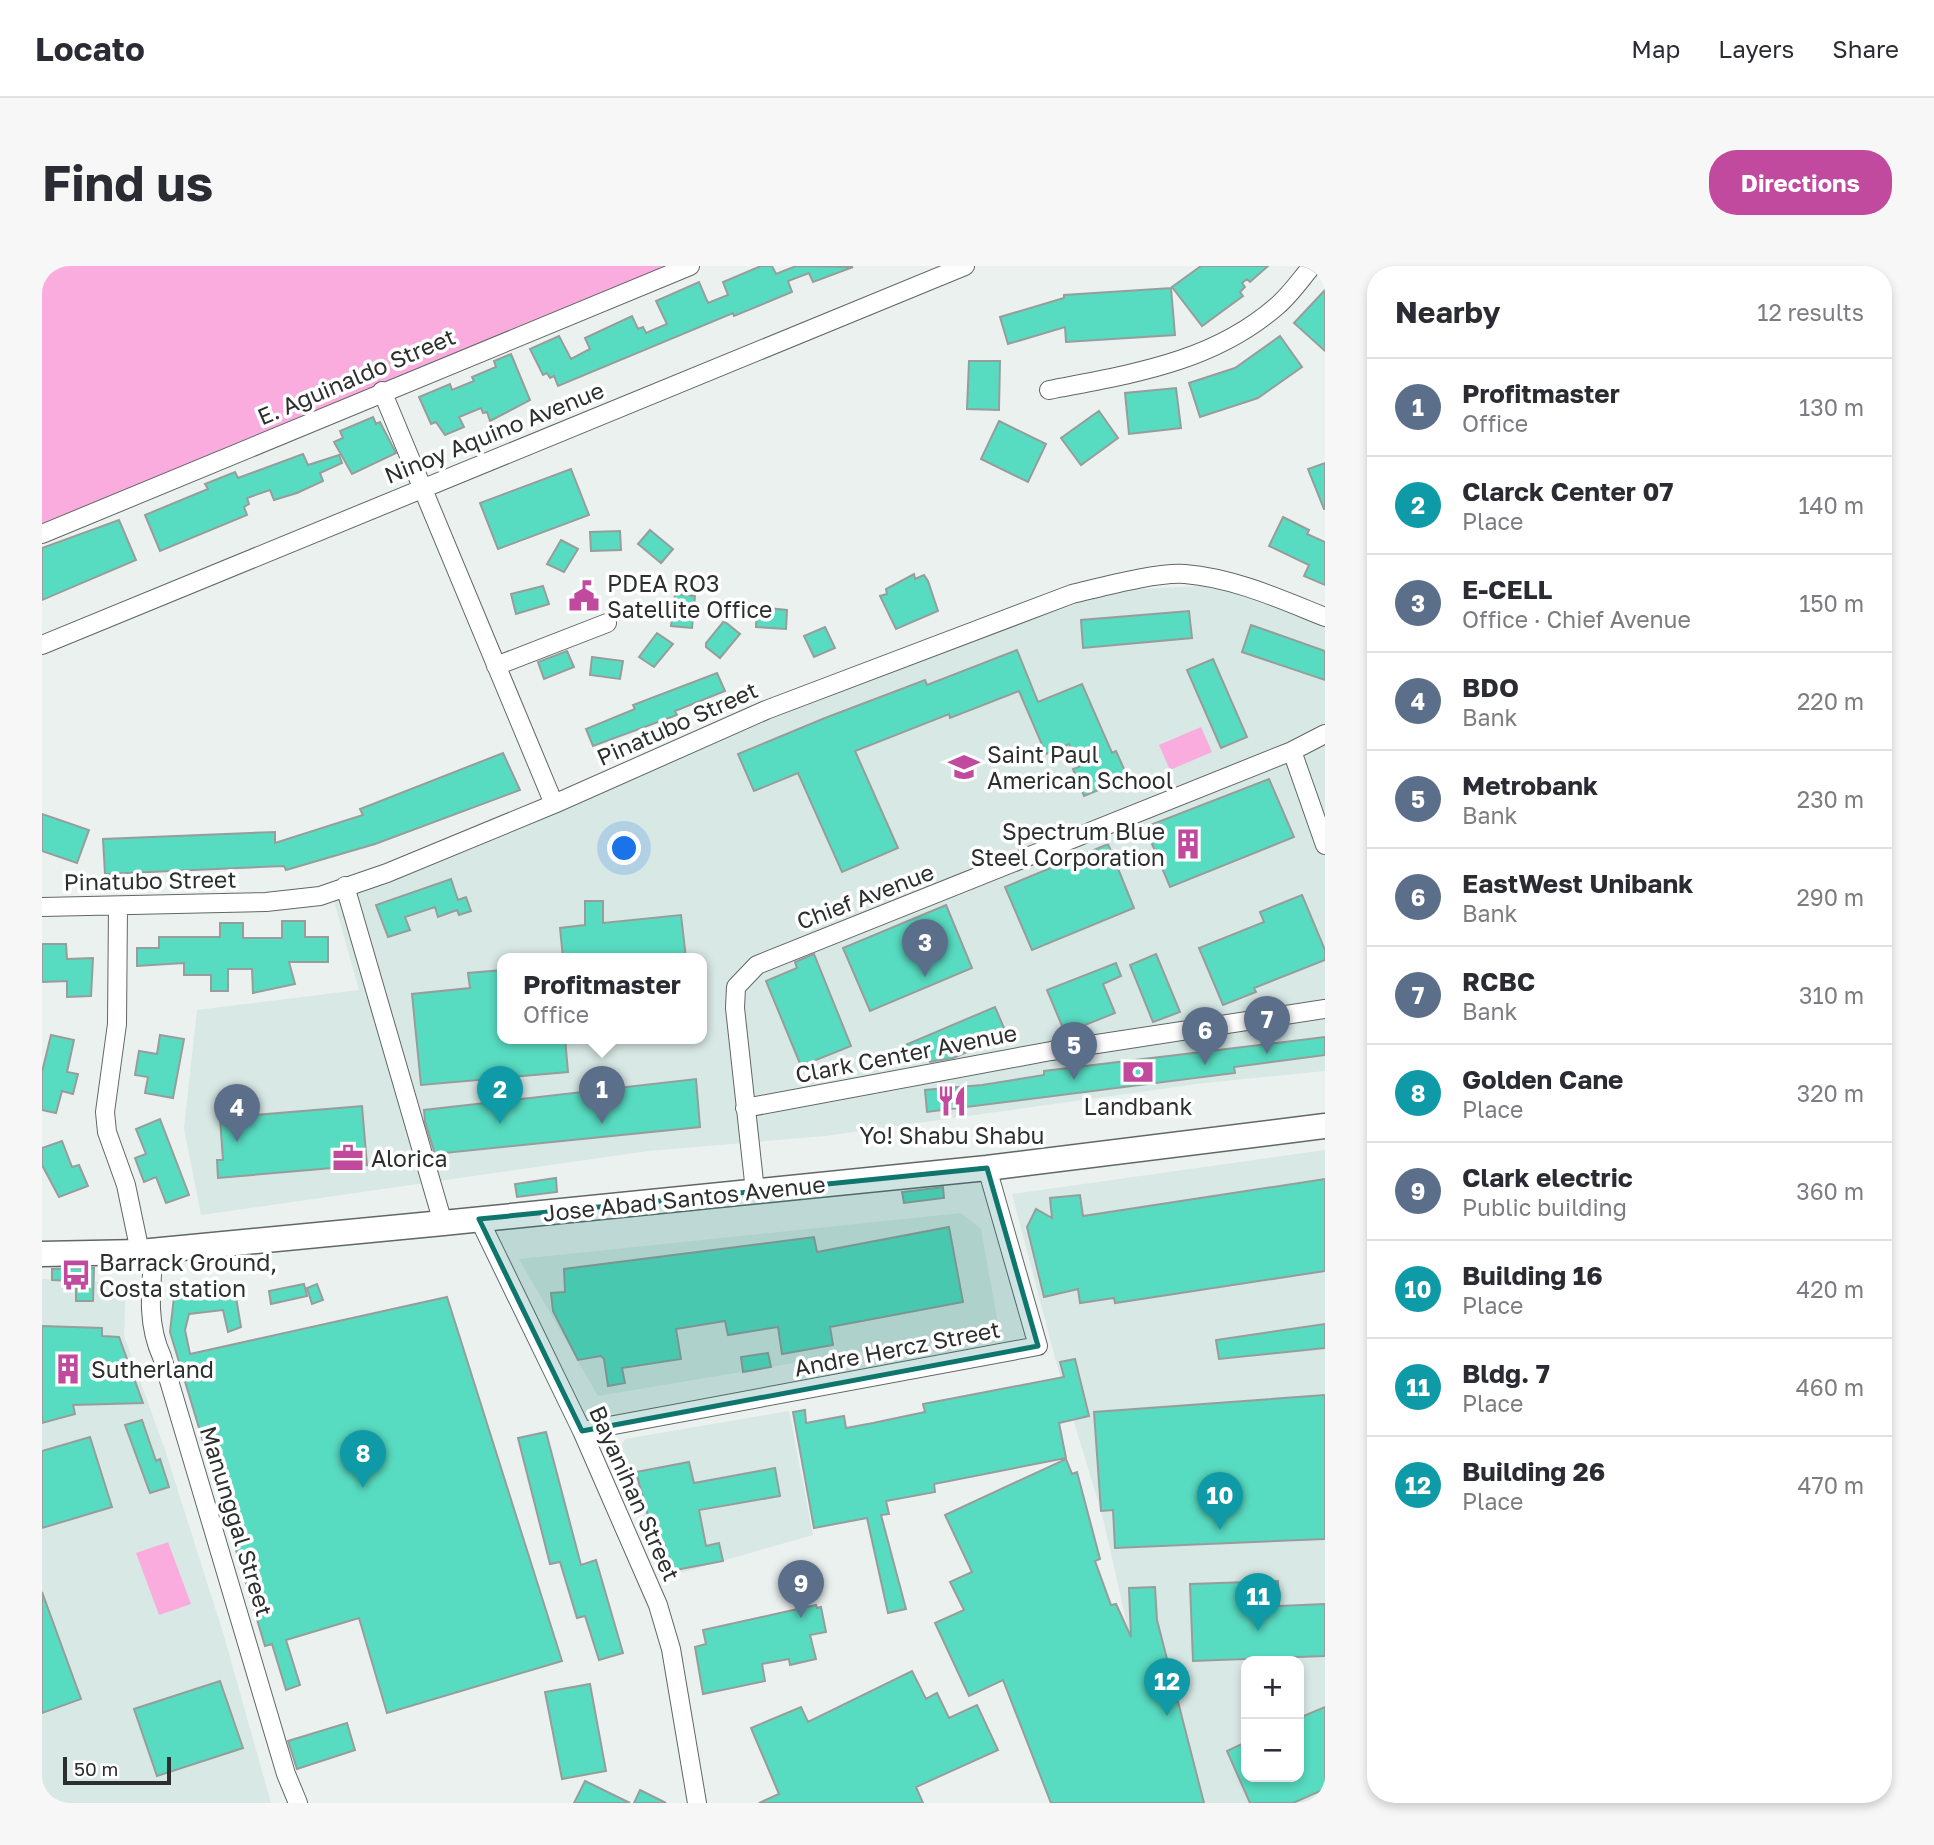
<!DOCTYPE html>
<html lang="en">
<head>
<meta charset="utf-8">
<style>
  body { margin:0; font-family:"Golos Text",sans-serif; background:#f7f7f7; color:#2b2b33 }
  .controls { position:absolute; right:21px; bottom:21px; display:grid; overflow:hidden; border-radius:14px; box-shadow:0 4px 10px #0003 }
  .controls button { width:63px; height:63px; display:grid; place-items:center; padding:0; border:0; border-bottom:2px solid #e1e1e2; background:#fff; color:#2b2b33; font:35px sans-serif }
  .scale { position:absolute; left:21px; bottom:18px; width:108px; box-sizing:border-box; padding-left:7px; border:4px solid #2c2f2e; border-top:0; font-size:19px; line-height:24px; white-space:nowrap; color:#2c2f2e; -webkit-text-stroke:5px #fff; paint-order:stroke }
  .you { position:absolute; left:583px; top:583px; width:24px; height:24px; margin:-18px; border:5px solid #fff; border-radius:50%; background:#1a73e8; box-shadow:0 0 0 10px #1a73e833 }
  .badge { display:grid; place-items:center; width:46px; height:46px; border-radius:50%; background:#c1499e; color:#fff; font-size:23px; font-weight:700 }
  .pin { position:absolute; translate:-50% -58px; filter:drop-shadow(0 2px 4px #0008) }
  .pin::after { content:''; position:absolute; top:37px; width:24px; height:21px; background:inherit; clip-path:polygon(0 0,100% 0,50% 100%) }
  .popup { position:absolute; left:455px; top:687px; width:210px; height:91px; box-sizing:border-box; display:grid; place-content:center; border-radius:14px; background:#fff; filter:drop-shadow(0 2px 5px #0005); font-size:23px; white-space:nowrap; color:#7c7c81 }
  .popup b { font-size:26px; color:#2b2b33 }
  .popup::after { content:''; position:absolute; left:50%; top:100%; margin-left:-14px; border:14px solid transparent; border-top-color:#fff }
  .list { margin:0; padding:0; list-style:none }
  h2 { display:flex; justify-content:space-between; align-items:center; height:91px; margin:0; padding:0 28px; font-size:30px }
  h2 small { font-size:23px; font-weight:400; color:#7c7c81 }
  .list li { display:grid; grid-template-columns:46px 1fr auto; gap:21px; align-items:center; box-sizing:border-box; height:98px; padding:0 28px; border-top:2px solid #e1e1e2 }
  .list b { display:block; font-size:26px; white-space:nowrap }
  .list p { margin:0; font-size:23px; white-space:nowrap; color:#7c7c81 }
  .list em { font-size:23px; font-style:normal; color:#7c7c81 }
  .map { position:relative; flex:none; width:1283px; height:1537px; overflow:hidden; border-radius:28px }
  header { display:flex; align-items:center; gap:42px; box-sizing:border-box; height:98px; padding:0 35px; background:#fff; border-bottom:2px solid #e1e1e2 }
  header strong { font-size:33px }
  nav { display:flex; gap:38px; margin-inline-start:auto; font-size:24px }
  .intro { display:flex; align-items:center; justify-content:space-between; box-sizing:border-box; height:168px; padding:0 42px }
  h1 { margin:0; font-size:49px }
  .button { padding:18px 32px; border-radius:28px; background:#c1499e; color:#fff; font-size:24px; font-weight:700 }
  main { display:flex; gap:42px; padding:0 42px }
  aside { flex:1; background:#fff; border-radius:28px; box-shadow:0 4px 10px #0003 }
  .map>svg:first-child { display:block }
</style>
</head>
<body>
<header>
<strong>Locato</strong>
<nav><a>Map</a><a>Layers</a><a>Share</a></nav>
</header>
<div class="intro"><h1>Find us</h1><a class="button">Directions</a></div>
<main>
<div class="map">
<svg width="1283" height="1537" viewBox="0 0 1283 1537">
  <rect width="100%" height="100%" fill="#eaf1ef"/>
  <path fill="#d8e8e4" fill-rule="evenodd" d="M1158,320L1220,334L1283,357V805L1162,817L783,870L606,885L159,949L142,862L155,744L317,724L292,635L790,427L1026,337L1099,323ZM460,692H660V772H460Z
    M1283,884V1537H1125L1061,1252L1015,1099L970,928ZM1204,1395H1257V1511H1204Z
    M919,947L939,963L957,1063L556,1130L477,993Z
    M0,1013L84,1017L82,1070L123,1184L182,1370L229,1537H0Z
    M747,1145L771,1269L628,1310L574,1190L583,1173Z"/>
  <path fill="#f9acdd" d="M0,0H627L0,261Z
    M1159,461L1170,486L1128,504L1117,479Z
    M126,1276L149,1338L117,1349L94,1287Z"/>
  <path fill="#58dcc1" stroke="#979d9b" stroke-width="2" d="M719,0H730L734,8L754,0L811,1L771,16L767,7L746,15L750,26L692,50L691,47L516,120L512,110L508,112L505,107L501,109L488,83L517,70L529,93L548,83L543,72L590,50L596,63L601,61L604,67L625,58L614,35L657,16L666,37L686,29L681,16Z
    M1159,0H1226L1208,16L1205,13L1200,17L1203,21L1198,26L1201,30L1160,60L1130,21Z
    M1129,22L1133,69L1024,76L1023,61L966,78L958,51L1022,32V29Z
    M1283,24V85L1252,57Z
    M1238,70L1260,101L1216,132L1158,151L1147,117L1193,102Z
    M469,88L488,134L448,155L445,146L441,147L439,142L417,151L422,161L403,169L394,156L389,158L377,131L408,118L410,124L432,115L430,111L454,101L452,95Z
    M927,95H958L957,144L925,143Z
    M1134,122L1139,162L1087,168L1083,127Z
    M1057,145L1076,172L1039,199L1019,172Z
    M331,151L334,158L338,156L354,187L310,208L292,176L301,172L298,165Z
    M957,155L1004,178L986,216L939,193Z
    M261,188L266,199L297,189L300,197L278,207L281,215L255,227L232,234L228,224L205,232L207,238L202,241L205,249L118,285L103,249L166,223L163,218L193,206L196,212Z
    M1283,197V243H1282L1266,203Z
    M529,203L547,249L456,283L438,237Z
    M1241,251L1267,264L1265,268L1283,276V319L1262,310L1267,299L1227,280Z
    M77,254L94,294L0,334V282Z
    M608,264L631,283L619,297L596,278Z
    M578,265L579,284L549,285L548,266Z
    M519,274L536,283L522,306L505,298Z
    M872,308L873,313L882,309L886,315L896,345L854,363L838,330L845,328L844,323Z
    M501,320L507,338L474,348L469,328Z
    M633,328L653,330L650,362L629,360Z
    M715,341L745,344L744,363L714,361Z
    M1147,345L1150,372L1041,382L1039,354Z
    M682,355L698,368L678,392L664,381V377Z
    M1209,359L1283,385V414L1200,386Z
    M783,361L793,382L772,391L762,370Z
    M615,367L631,378L612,401L597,391Z
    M975,384L996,436L1040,418L1070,487L1074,485L1086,512L1042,530L1031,503L1037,501L1027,478L1004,488L977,425L908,452L907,448L813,485L856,582L800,606L756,507L712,525L696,488L783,452L883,414L885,419Z
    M525,385L532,401L502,413L496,396Z
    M550,391L581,395L578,413L548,409Z
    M1171,393L1205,471L1179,482L1145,404Z
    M675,407L683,425L633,445L635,449L551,480L544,463L593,443L591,439Z
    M461,487L478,524L333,578L244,604L242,600L63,608L61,573L233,566V577L321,549L318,543Z
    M1227,513L1252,571L1128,621L1103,561Z
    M0,548L47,564L35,597L0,585Z
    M1066,578L1092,642L990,684L963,621Z
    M409,613L416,634L424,631L429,645L417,649L415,644L396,651L393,641L363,651L368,664L346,671L334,639Z
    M1260,629L1283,684V694L1212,722L1214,726L1181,739L1157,682L1222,656L1218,646Z
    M543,635H561V657L639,649L644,692H521L518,662L543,659Z
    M904,639L930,702L828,745L801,682Z
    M240,655H263V671H286V696H247L253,718L211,727L210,703H186V725H169V709H142V697L95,700V682H117V671H178V657H201V672H240Z
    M0,678H24L25,693L51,692L49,730L25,731V715L0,716Z
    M772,688L809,780L759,800L724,715L755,702L753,696Z
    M1114,688L1138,746L1111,756L1088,699Z
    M1074,697L1079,710L1061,718L1073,747L1023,767L1005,724Z
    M460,704V772H523L526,806L379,819L370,728L428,722L426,707Z
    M953,741L965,769L911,792L888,796L882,783L866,790L861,780Z
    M9,769L32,774L25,806L36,808L31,828L20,825L14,847L0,844V806Z
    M118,769L142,773L131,832L103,827L106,811L93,809L97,785L115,788Z
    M1283,771V789L1192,801L1193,807L885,846L883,824L940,819L1002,809V805Z
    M654,813L658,861L393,888L383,856L382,844Z
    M320,840L325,899L176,912L175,894H181L178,852Z
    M118,853L147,929L124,937L114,911L102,916L93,892L104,888L94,863Z
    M20,875L30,901L37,899L46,920L17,931L0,899V882Z
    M514,912L515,926L475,931L473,918Z
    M1283,913V1005L1073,1037L1072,1032L1038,1037L1036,1023L1002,1031L985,961L994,943L1010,952L1008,932L1038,929L1041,950Z
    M901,921L902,932L862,937L860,926Z
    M907,961L921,1036L788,1061L791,1079L740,1088L736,1061L686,1069L683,1055L634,1063L639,1093L580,1102L583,1117L566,1120L562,1093L559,1090L536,1094L511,1045L509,1027L523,1026L522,1003L772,971L775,986Z
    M39,1002H52L51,1035H34V1015L10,1014V1003Z
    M262,1018L265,1030L229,1038L227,1025Z
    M275,1018L281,1034L270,1038L265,1022Z
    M193,1025L199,1061L186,1066L181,1044L147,1048L143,1064L148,1088L405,1031L520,1395L345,1447L317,1352L244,1374L258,1419L244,1424L230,1378L223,1380L128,1066L132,1031L151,1033L150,1029Z
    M1283,1058V1082L1177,1093L1174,1074Z
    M0,1060L60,1062V1070L77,1071L101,1137L31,1139L33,1148L0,1157Z
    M726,1087L729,1101L701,1106L699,1091Z
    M1033,1093L1047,1150L1017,1157L1024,1192L892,1218L893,1226L844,1235L847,1248L839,1249L864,1343L846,1347L825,1252L772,1262L751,1146L763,1144L764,1157L802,1150L804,1162L831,1157L883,1146L881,1138L1022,1111L1018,1096Z
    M1283,1129V1273L1073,1282L1071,1244L1059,1245L1052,1146Z
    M100,1154L114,1195L118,1193L127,1221L108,1227L83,1159Z
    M504,1166L539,1299L554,1294L581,1387L557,1394L543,1350L535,1352L518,1296L508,1298L476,1172Z
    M48,1171L70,1241L0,1262V1185Z
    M1024,1193L1030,1208L1035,1206L1058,1293L1053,1295L1069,1339L1074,1338L1089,1371L1087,1322L1113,1321L1115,1354L1162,1537H1009L961,1414L927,1430L893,1357L922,1344L908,1316L930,1306L903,1249Z
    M647,1196L652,1217L733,1202L738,1230L657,1244L664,1280L677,1277L681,1295L628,1305L622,1277L614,1279L594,1206Z
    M1236,1315L1237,1340L1283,1338V1390L1151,1395L1148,1318Z
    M0,1326L39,1433L0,1447Z
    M774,1339L775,1342L779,1341L784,1366L768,1369L774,1393L748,1399L747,1393L720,1398L723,1415L661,1428L653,1381L664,1378L661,1364Z
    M870,1405L884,1433L895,1427L907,1452L935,1439L956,1484L874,1521L881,1537H717L737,1528L709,1462L759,1441L766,1456Z
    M178,1415L201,1482L115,1510L92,1443Z
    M548,1418L564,1505L520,1513L503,1426Z
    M1283,1441V1523L1251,1537H1208L1185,1485L1204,1476V1511H1257V1452Z
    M305,1457L313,1484L255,1503L246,1475Z
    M543,1515L588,1537H532Z
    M598,1524L624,1537H592Z"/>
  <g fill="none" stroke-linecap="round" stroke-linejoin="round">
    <g stroke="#616765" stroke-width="20">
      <path id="minor" d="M1007,124C1088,108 1170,97 1235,40C1248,29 1259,13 1270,0
        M340,125L512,538
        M0,268L648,0
        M0,379L923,0
        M454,400L565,357
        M1250,485L1283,579
        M303,620L401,957
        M76,640L75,758L63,846L65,866L84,919L98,986
        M0,641L224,636L278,630L345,607L512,538L724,444L1030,328C1060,321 1114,306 1143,308C1192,312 1238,333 1283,351
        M703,842L1009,785L1283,743
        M713,925L693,742L694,721L715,699L1250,485L1283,468
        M437,953L540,1165L616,1339L629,1383L655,1537
        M112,984C109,1022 104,1056 120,1091L244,1508L256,1537
        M540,1165L996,1080L945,902"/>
    </g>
    <g stroke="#616765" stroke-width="27">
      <path id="secondary" d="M0,988L98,986L401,957L945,902L1283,860"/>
    </g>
    <use href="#minor" stroke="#fff" stroke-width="18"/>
    <use href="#secondary" stroke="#fff" stroke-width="24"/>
  </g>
  <path fill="#0f766e" fill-opacity="0.2" stroke="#0f766e" stroke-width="5" stroke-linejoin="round" d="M945,902L996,1080L540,1165L437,953Z"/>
  <defs>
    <g id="civic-bare" transform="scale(2.415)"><path d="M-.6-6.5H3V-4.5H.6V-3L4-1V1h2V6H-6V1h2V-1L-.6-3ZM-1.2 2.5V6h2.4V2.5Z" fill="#c1499e" stroke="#fff" stroke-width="2.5" paint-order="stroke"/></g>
    <g id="school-bare" transform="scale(2.415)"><path d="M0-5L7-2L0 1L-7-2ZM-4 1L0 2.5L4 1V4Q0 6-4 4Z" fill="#c1499e" stroke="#fff" stroke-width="2.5" paint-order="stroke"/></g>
    <g id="building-bare" transform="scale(2.415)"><path d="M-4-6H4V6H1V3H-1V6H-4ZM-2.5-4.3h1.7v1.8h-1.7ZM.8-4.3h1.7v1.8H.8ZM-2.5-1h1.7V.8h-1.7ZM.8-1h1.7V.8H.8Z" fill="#c1499e" stroke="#fff" stroke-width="2.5" paint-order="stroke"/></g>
    <g id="bank-bare" transform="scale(2.415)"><path d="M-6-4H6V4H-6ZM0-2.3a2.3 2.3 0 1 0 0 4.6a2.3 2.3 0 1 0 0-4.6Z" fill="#c1499e" stroke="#fff" stroke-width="2.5" paint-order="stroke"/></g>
    <g id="restaurant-bare" transform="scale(2.415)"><path d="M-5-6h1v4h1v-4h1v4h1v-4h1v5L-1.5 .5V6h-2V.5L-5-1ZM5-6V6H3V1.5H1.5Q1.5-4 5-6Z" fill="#c1499e" stroke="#fff" stroke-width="2.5" paint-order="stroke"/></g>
    <g id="office-bare" transform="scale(2.415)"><path d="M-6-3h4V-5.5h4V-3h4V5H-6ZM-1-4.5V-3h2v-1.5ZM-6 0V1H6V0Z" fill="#c1499e" stroke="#fff" stroke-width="2.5" paint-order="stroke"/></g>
    <g id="bus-bare" transform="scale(2.415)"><path d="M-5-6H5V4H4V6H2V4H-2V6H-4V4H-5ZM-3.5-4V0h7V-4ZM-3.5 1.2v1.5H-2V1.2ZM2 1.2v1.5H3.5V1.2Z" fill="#c1499e" stroke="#fff" stroke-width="2.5" paint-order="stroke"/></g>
  </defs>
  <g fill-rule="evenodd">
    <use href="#civic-bare" x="542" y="330"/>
    <use href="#school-bare" x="922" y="501"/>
    <use href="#building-bare" x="1146" y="578"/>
    <use href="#bank-bare" x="1096" y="806"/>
    <use href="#restaurant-bare" x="910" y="835"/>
    <use href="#office-bare" x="306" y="892"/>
    <use href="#bus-bare" x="34" y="1009"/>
    <use href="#building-bare" x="26" y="1103"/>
  </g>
  <g text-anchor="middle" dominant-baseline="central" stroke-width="7" stroke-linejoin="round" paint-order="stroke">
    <g font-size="23" fill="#2c2f2e" stroke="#fff">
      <text transform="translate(314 110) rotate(-23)">E. Aguinaldo Street</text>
      <text transform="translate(452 166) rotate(-22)">Ninoy Aquino Avenue</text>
      <text transform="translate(635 457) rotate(-24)">Pinatubo Street</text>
      <text transform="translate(108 614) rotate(-1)">Pinatubo Street</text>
      <text transform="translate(823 630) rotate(-21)">Chief Avenue</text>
      <text transform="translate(864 787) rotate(-11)">Clark Center Avenue</text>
      <text transform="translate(642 932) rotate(-6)">Jose Abad Santos Avenue</text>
      <text transform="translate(855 1082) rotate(-11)">Andre Hercz Street</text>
      <text transform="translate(593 1227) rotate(66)">Bayanihan Street</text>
      <text transform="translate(195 1255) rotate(73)">Manunggal Street</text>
    </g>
    <g font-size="23" fill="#2c2f2e" stroke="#fff" text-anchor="start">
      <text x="565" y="317">PDEA RO3<tspan x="565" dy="26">Satellite Office</tspan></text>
      <text x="945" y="488">Saint Paul<tspan x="945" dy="26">American School</tspan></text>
      <text x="1123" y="565" text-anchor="end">Spectrum Blue<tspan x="1123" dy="26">Steel Corporation</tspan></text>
      <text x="1096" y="840" text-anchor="middle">Landbank</text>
      <text x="910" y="869" text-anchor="middle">Yo! Shabu Shabu</text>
      <text x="329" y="892">Alorica</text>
      <text x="57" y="996">Barrack Ground,<tspan x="57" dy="26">Costa station</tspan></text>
      <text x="49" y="1103">Sutherland</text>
    </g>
  </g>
</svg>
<div class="controls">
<button>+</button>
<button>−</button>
</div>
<div class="scale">50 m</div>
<div class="you"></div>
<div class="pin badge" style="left:560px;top:858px;background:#5c6f8a">1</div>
<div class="popup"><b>Profitmaster</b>Office</div>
<div class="pin badge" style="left:458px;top:858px;background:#0f9aa8">2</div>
<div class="pin badge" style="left:883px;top:711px;background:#5c6f8a">3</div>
<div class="pin badge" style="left:195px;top:876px;background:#5c6f8a">4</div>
<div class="pin badge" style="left:1032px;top:814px;background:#5c6f8a">5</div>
<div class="pin badge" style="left:1163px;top:799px;background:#5c6f8a">6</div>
<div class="pin badge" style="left:1225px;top:788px;background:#5c6f8a">7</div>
<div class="pin badge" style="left:321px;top:1222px;background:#0f9aa8">8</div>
<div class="pin badge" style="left:759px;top:1352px;background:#5c6f8a">9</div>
<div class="pin badge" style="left:1178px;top:1264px;background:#0f9aa8">10</div>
<div class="pin badge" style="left:1216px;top:1365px;background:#0f9aa8">11</div>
<div class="pin badge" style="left:1125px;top:1450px;background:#0f9aa8">12</div>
</div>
<aside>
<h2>Nearby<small>12 results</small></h2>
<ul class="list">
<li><span class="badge" style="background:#5c6f8a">1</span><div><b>Profitmaster</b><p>Office</p></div><em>130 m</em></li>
<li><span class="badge" style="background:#0f9aa8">2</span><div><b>Clarck Center 07</b><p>Place</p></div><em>140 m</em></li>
<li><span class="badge" style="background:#5c6f8a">3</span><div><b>E-CELL</b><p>Office · Chief Avenue</p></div><em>150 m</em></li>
<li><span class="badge" style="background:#5c6f8a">4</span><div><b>BDO</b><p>Bank</p></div><em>220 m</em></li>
<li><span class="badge" style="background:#5c6f8a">5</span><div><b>Metrobank</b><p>Bank</p></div><em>230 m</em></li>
<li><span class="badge" style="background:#5c6f8a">6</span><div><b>EastWest Unibank</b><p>Bank</p></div><em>290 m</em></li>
<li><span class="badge" style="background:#5c6f8a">7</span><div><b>RCBC</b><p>Bank</p></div><em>310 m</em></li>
<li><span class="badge" style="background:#0f9aa8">8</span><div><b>Golden Cane</b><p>Place</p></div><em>320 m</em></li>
<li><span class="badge" style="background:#5c6f8a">9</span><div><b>Clark electric</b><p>Public building</p></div><em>360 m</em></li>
<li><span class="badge" style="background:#0f9aa8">10</span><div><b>Building 16</b><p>Place</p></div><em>420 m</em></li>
<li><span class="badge" style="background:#0f9aa8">11</span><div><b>Bldg. 7</b><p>Place</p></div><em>460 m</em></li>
<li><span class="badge" style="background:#0f9aa8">12</span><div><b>Building 26</b><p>Place</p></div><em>470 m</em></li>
</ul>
</aside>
</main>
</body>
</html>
